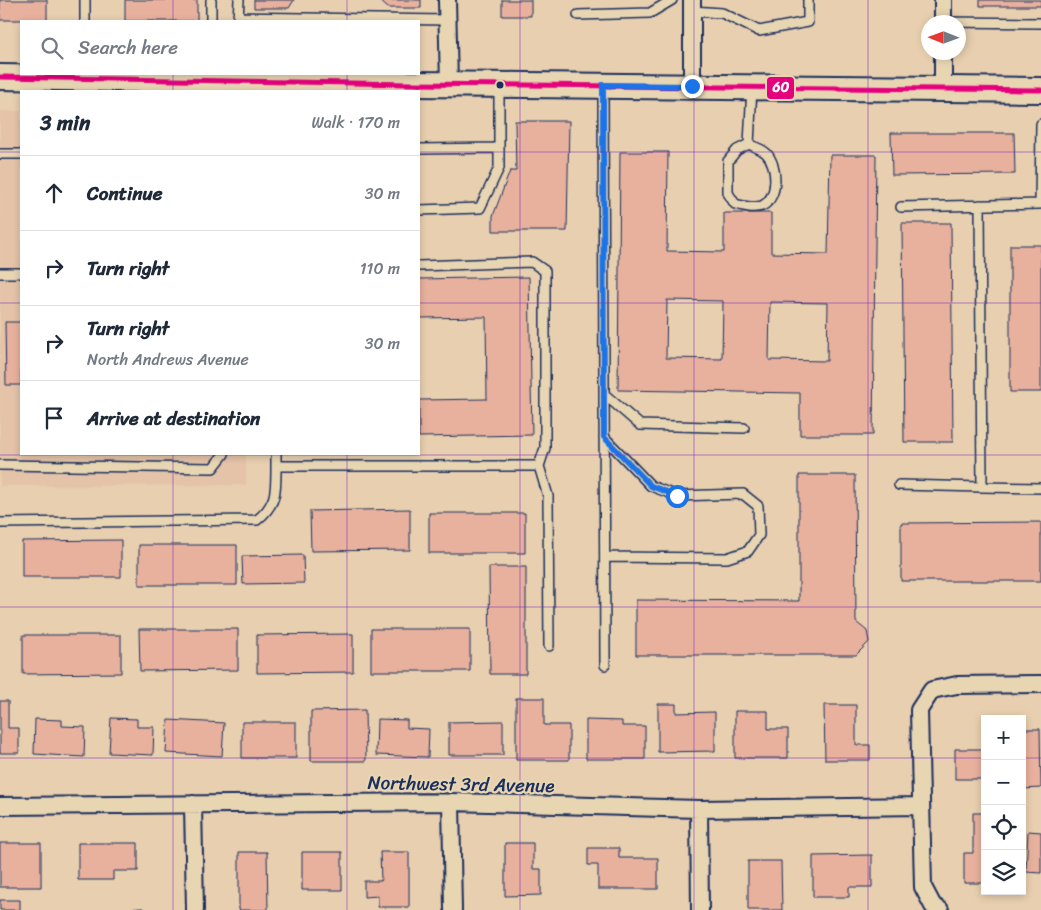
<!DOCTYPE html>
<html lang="en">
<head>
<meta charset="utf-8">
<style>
  body { margin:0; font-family:Sriracha,sans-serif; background:#f6f6f7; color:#1f2937 }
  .controls { position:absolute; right:15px; bottom:15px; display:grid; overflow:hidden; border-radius:0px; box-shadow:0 2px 8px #0003 }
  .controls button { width:45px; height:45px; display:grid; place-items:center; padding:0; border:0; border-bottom:1px solid #e0e1e3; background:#fff; color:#1f2937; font:25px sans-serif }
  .compass { position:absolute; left:921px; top:15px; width:45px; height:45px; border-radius:50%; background:#fff; box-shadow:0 2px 8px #0003; rotate:271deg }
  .stop { position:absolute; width:15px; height:15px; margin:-11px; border:4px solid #1a73e8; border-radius:50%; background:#fff }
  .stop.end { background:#1a73e8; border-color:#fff; box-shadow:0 1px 5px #0008 }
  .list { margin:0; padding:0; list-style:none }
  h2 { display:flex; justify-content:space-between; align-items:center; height:65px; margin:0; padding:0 20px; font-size:21px }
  h2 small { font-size:16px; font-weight:400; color:#747a83 }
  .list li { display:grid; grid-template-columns:32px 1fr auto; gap:15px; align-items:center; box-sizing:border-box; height:75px; padding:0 20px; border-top:1px solid #e0e1e3 }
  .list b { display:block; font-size:19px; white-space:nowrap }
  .list p { margin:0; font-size:16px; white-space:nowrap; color:#747a83 }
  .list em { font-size:16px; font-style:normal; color:#747a83 }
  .icon { flex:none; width:28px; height:28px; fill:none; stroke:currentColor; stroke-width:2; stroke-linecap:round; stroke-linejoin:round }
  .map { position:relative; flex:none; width:1041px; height:910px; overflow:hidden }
  .search { position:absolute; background:#fff; box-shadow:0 2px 8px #0003; left:20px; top:20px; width:400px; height:55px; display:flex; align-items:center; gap:12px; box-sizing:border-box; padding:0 18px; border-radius:0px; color:#747a83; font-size:19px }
  .panel { position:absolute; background:#fff; box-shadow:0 2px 8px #0003; left:20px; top:90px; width:400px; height:365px; border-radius:0px }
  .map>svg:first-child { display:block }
</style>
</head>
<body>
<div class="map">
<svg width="1041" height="910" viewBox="0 0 1041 910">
  <rect width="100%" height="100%" fill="#e8cfaf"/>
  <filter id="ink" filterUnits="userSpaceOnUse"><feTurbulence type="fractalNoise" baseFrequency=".02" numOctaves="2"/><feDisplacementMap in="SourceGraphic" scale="10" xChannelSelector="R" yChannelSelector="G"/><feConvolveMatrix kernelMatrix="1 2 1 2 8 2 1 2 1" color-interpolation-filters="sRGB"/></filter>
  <g filter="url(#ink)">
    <path fill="#e4c3a8" d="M0,111H21V454H246V485L0,486Z"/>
    <path fill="#e8b19d" stroke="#1b2f5e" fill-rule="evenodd" d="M0,0H47V20H0Z
      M125,0H197V21H125Z
      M254,0H294L289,8H254Z
      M379,0H421V8H388Z
      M502,0H531V16H502Z
      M980,0H1041V6H980Z
      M515,121H569L567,231H493V216L510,171H516Z
      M891,133H1014L1015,174L892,175Z
      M620,152H668L667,251L724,252V213H771V253L828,254L830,155H876L873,435H800V393L618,390ZM667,300L723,301L722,359L666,358ZM770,302L828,303L827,361L769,360Z
      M902,223H951L953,442H904Z
      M1010,245H1041V392H1010Z
      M529,277L532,435L419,437V400L487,399L486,317L419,318V279Z
      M5,322H21V385H6Z
      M799,475H855L856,622L867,631L869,642L856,655H636V600L799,601Z
      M410,509V550L311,551L310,511Z
      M429,513H525V553H429Z
      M1041,522V581H901V523Z
      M121,540V577H22V541Z
      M139,545H237V585H139Z
      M303,555L304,583L243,584L242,556Z
      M489,567H526V674H490Z
      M139,629H238V670L140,671Z
      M371,629H470V671H371Z
      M353,634V672L257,673V635Z
      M23,635H121V673L23,674Z
      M516,698H544V725H569V760H516Z
      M0,701H8V728H19V753H0Z
      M658,704H676V713L715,712V751L658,752Z
      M824,705H856V745H870V760H825Z
      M365,710L366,761H311V711Z
      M735,711H768V729H788V758H735Z
      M111,718L137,719V727H154L153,755L109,753Z
      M35,719L62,720V726L85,727L84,757L34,754Z
      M377,719L407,720V728L429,729L428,757L376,755Z
      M168,720L224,723L222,756L166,753Z
      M586,720L622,721V726H645V759H586Z
      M503,721V755H449V722Z
      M242,722H296V758H242Z
      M1022,729H1040L1041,788L1022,789Z
      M955,749H985V779H955Z
      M973,813H985V883H964V853H973Z
      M1028,831L1041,832V873L1026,872Z
      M0,843H41V887H0Z
      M78,843H138V871H113V880H78Z
      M505,843H533V869H541V895L505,896Z
      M588,848H619V858H658V889H598V865H588Z
      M239,852H267L268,910H239Z
      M302,852H342V890H302Z
      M380,852H409V907H378V896L364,897V881H381Z
      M872,855V887H849V897H813V856Z
      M748,861H781L782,910H748Z
      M0,900H20V910H0Z
      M143,908V910H116V909Z"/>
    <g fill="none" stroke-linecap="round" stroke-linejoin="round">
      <g stroke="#1b2f5e" stroke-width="12">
        <path id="lane" d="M692,11L722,13L759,31L808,22V0
          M578,15L650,13L672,0
          M239,17L447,20
          M85,21V0
          M211,21V0
          M238,21L239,0
          M943,22L1041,23
          M603,88L605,665
          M749,144C754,147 762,149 766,153C778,165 779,198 762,206C753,209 743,206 735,204L728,193V161L737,150Z
          M749,144L752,87
          M419,149L499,148
          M0,154H21
          M901,207L1040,204L1041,124
          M419,210L480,208L499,168V87
          M419,266L532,262L545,271V448L539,466L548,496L549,646
          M0,273H21
          M604,394L640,425L744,428
          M604,437L651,486L677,496L743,494L758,506L759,535L748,551L727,558L605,557
          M276,454V466
          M0,465L213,468L224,454
          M899,485L982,487L980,205
          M982,487L1041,488
          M0,523L257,520C277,504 276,491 276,466H539"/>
      </g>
      <g stroke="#1b2f5e" stroke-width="20">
        <path id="street" d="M447,0L449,84
          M692,0V86
          M943,0V22
          M943,52V89
          M451,802L453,910
          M193,804L195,910
          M0,806L451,802L699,809L921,806
          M699,809L700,910
          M940,910L933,906L923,887L919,710L932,690L957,685L1041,684"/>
      </g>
      <g stroke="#1b2f5e" stroke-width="28">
        <path id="secondary" d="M0,77L413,84L1041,90"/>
      </g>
      <use href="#lane" stroke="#e8d6b3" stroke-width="9"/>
      <use href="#street" stroke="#e8d6b3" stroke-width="16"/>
      <use href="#secondary" stroke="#e8d6b3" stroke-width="24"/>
      <g stroke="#e8d6b3" stroke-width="9">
        <path id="bus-1" d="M0,77L413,84L1041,90"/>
      </g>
      <use href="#bus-1" stroke="#e5007d" stroke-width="5"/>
    </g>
  </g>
  <g fill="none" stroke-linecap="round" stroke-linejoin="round" filter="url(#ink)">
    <path stroke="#1a73e8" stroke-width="6" d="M677,496L651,486L604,437L603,85L692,86"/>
  </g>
  <path fill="none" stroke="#7b2cbf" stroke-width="1" stroke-opacity="0.55" d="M173,0V21M347,0V21M520,0V910M694,0V910M868,0V910M173,74V91M347,74V91M0,152H21M419,152H1041M0,303H21M419,303H1041M173,454V910M347,454V910M0,455H1041M0,607H1041M0,758H985M1022,758H1041"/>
  <circle fill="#1b2f5e" stroke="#e8d6b3" stroke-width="2" cx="500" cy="85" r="4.5"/>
  <g text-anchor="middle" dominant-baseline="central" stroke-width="4.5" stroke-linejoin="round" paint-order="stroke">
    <g font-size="19" fill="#1b2f5e" stroke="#e8d6b3">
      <text transform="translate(461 784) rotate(1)">Northwest 3rd Avenue</text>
    </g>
  </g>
  <rect stroke="#e8d6b3" stroke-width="2" x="766" y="76" width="29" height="24" rx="5" fill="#e5007d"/>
  <g font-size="14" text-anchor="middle" font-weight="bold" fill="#fff">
    <text x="781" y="92">60</text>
  </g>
</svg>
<div class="controls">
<button>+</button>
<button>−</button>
<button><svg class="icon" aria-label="locate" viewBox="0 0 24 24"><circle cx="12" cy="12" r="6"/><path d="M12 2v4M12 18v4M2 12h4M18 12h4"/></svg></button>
<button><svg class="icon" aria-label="layers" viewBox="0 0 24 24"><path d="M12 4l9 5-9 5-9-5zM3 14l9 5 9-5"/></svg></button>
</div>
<svg class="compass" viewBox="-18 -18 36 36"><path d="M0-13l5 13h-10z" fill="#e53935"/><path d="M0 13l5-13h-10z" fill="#747a83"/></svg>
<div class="stop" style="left:677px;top:496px"></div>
<div class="stop end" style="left:692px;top:86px"></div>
<div class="search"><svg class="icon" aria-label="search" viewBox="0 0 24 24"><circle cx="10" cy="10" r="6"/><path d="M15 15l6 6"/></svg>Search here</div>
<section class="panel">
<h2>3 min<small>Walk · 170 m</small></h2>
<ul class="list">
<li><svg class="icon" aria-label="ahead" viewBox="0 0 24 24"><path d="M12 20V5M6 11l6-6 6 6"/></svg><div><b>Continue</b></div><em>30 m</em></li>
<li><svg class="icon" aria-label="right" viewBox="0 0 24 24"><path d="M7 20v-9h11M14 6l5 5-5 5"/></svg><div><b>Turn right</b></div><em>110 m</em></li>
<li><svg class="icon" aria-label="right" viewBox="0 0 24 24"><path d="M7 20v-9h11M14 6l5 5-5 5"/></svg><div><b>Turn right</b><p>North Andrews Avenue</p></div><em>30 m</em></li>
<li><svg class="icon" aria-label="arrive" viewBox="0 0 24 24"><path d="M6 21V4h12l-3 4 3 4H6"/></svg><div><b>Arrive at destination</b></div></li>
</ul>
</section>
</div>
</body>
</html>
